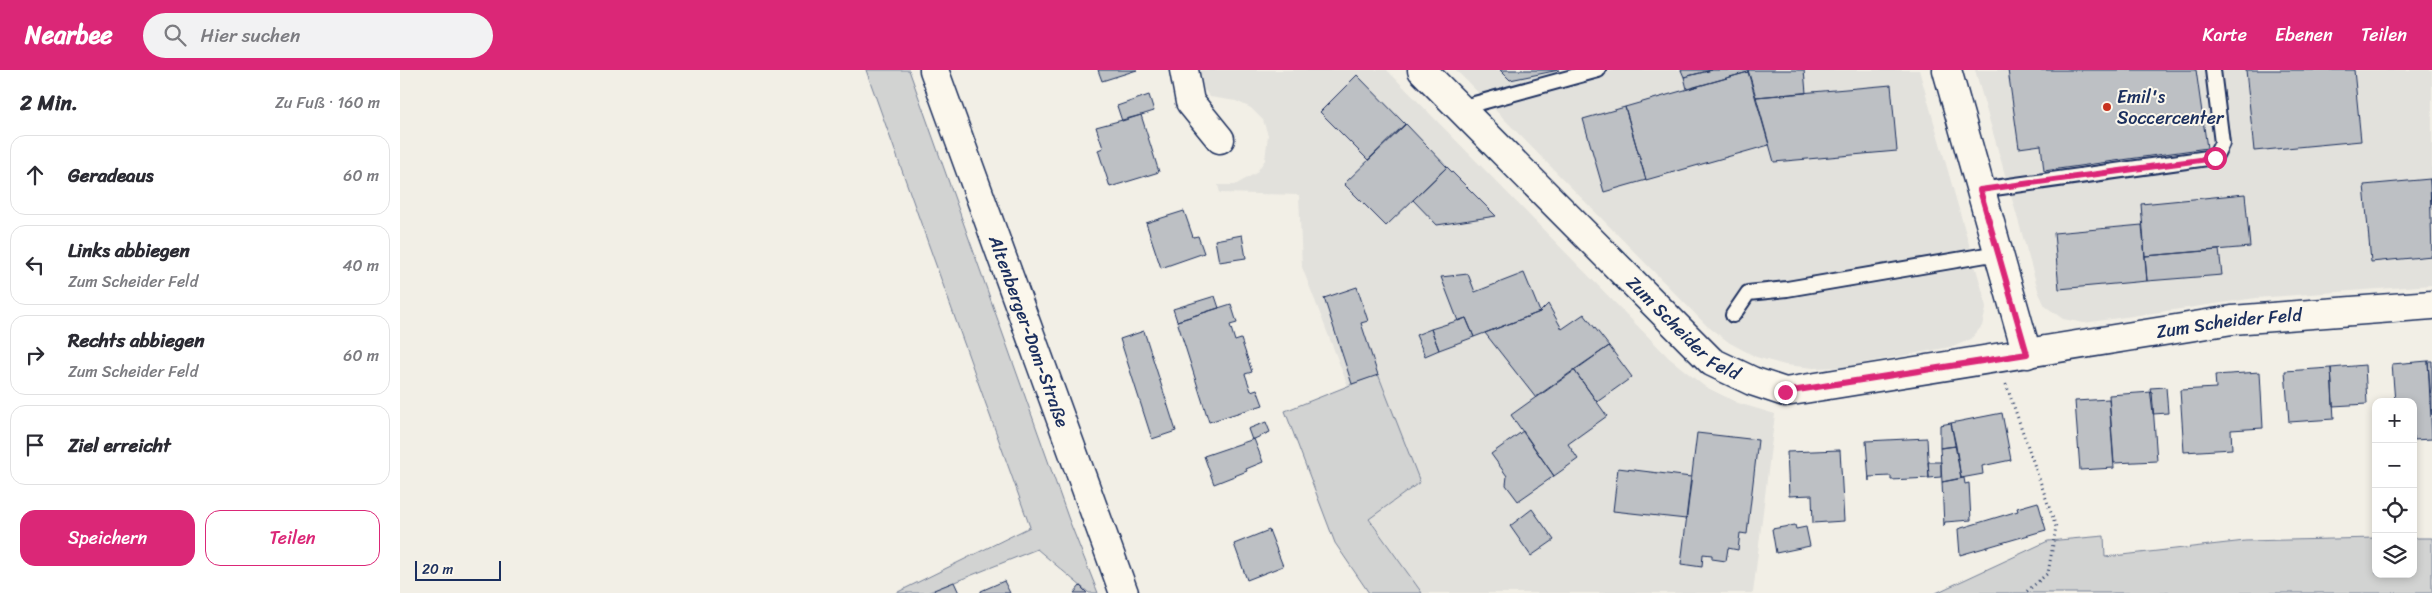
<!DOCTYPE html>
<html lang="de">
<head>
<meta charset="utf-8">
<style>
  body { margin:0; font-family:Sriracha,sans-serif; background:#f2f2f3; color:#2b2b33 }
  .controls { position:absolute; right:15px; bottom:15px; display:grid; overflow:hidden; border-radius:10px; box-shadow:0 2px 8px #0003 }
  .controls button { width:45px; height:45px; display:grid; place-items:center; padding:0; border:0; border-bottom:1px solid #e1e1e2; background:#fff; color:#2b2b33; font:25px sans-serif }
  .scale { position:absolute; left:15px; bottom:12px; width:86px; box-sizing:border-box; padding-left:5px; border:2px solid #1b2f5e; border-top:0; font-size:14px; line-height:18px; white-space:nowrap; color:#1b2f5e; -webkit-text-stroke:4px #fbf7ec; paint-order:stroke }
  .stop { position:absolute; width:15px; height:15px; margin:-11px; border:4px solid #db2777; border-radius:50%; background:#fff }
  .stop.end { background:#db2777; border-color:#fff; box-shadow:0 1px 5px #0008 }
  .list { margin:0; padding:0; list-style:none }
  h2 { display:flex; justify-content:space-between; align-items:center; height:65px; margin:0; padding:0 20px; font-size:21px }
  h2 small { font-size:16px; font-weight:400; color:#7c7c81 }
  .list li { display:grid; grid-template-columns:32px 1fr auto; gap:15px; align-items:center; box-sizing:border-box; height:80px; margin:0 10px 10px; padding:0 10px; border:1px solid #e1e1e2; border-radius:15px }
  .list b { display:block; font-size:19px; white-space:nowrap }
  .list p { margin:0; font-size:16px; white-space:nowrap; color:#7c7c81 }
  .list em { font-size:16px; font-style:normal; color:#7c7c81 }
  .actions { display:flex; gap:10px; padding:15px 20px }
  .actions a { flex:1; padding:11px 0; border:1px solid #db2777; border-radius:15px; text-align:center; font-size:18px; color:#db2777 }
  .actions .main { background:#db2777; color:#fff }
  .icon { flex:none; width:28px; height:28px; fill:none; stroke:currentColor; stroke-width:2; stroke-linecap:round; stroke-linejoin:round }
  .map { position:relative; flex:none; width:2032px; height:523px; overflow:hidden }
  header { display:flex; align-items:center; gap:30px; box-sizing:border-box; height:70px; padding:0 25px; background:#db2777; color:#fff }
  header strong { font-size:24px }
  nav { display:flex; gap:28px; margin-inline-start:auto; font-size:18px }
  .search { width:350px; height:45px; background:#f2f2f3; display:flex; align-items:center; gap:12px; box-sizing:border-box; padding:0 18px; border-radius:28px; color:#7c7c81; font-size:19px }
  main { display:flex }
  aside { flex:1; background:#fff }
  .map>svg:first-child { display:block }
</style>
</head>
<body>
<header>
<strong>Nearbee</strong>
<div class="search"><svg class="icon" aria-label="search" viewBox="0 0 24 24"><circle cx="10" cy="10" r="6"/><path d="M15 15l6 6"/></svg>Hier suchen</div>
<nav><a>Karte</a><a>Ebenen</a><a>Teilen</a></nav>
</header>
<main>
<aside>
<h2>2 Min.<small>Zu Fuß · 160 m</small></h2>
<ul class="list">
<li><svg class="icon" aria-label="ahead" viewBox="0 0 24 24"><path d="M12 20V5M6 11l6-6 6 6"/></svg><div><b>Geradeaus</b></div><em>60 m</em></li>
<li><svg class="icon" aria-label="left" viewBox="0 0 24 24"><path d="M17 20v-9H6M10 6l-5 5 5 5"/></svg><div><b>Links abbiegen</b><p>Zum Scheider Feld</p></div><em>40 m</em></li>
<li><svg class="icon" aria-label="right" viewBox="0 0 24 24"><path d="M7 20v-9h11M14 6l5 5-5 5"/></svg><div><b>Rechts abbiegen</b><p>Zum Scheider Feld</p></div><em>60 m</em></li>
<li><svg class="icon" aria-label="arrive" viewBox="0 0 24 24"><path d="M6 21V4h12l-3 4 3 4H6"/></svg><div><b>Ziel erreicht</b></div></li>
</ul>
<div class="actions"><a class="main">Speichern</a><a>Teilen</a></div>
</aside>
<div class="map">
<svg width="2032" height="523" viewBox="0 0 2032 523">
  <rect width="100%" height="100%" fill="#f2efe6"/>
  <filter id="ink" filterUnits="userSpaceOnUse"><feTurbulence type="fractalNoise" baseFrequency=".02" numOctaves="2"/><feDisplacementMap in="SourceGraphic" scale="10" xChannelSelector="R" yChannelSelector="G"/><feConvolveMatrix kernelMatrix="1 2 1 2 8 2 1 2 1" color-interpolation-filters="sRGB"/></filter>
  <g filter="url(#ink)">
    <path fill="#e2e1dc" d="M798,0H987L1269,288L1304,316L1338,333L1375,344L1353,523H1022L969,448L978,305L948,316L902,197L899,125L820,123L818,115H835L856,103L865,90L868,65L863,50L851,38L836,31L810,27L803,18Z
      M1056,0H1519L1585,230L1586,239L1582,256L1571,269L1555,276L1443,297L1414,298L1385,295L1356,287L1330,273L1307,256Z
      M1575,0H2032V215L1856,228L1684,253L1663,249L1645,236L1639,223Z"/>
    <path fill="#d2d3d2" stroke="#768198" d="M466,0H509L669,450L698,523H689L637,479L527,523H496L630,457Z
      M978,304L1020,412L969,449L1022,523H969L935,473L885,341Z
      M1704,466L1705,487L1845,471L1976,468V504H2013V468H2032V523H1536L1648,471Z"/>
    <path fill="#bdc0c4" stroke="#1b2f5e" d="M698,0H737L702,11Z
      M1100,0H1159L1110,10Z
      M1281,0H1312L1284,7Z
      M1312,0H1348V2L1287,19L1284,7Z
      M1348,0H1404L1406,23L1356,27Z
      M1608,0H1796L1807,78L1644,101L1641,75L1619,78Z
      M1846,0H1954L1961,71L1854,81Z
      M1348,2L1369,75L1246,110L1225,37Z
      M957,5L1005,54L968,90L920,42Z
      M1491,15L1497,81L1374,92L1356,27Z
      M749,25L754,41L722,51L717,36Z
      M1225,37L1246,110L1204,122L1183,49Z
      M741,45L759,102L710,117L698,80L703,78L696,57Z
      M1006,54L1047,97L986,156L944,114Z
      M1047,97L1096,146L1037,155L1013,130Z
      M2030,109L2032,186L1971,192L1964,115Z
      M2030,109H2032V134Z
      M1845,124L1850,177L1745,186L1741,134Z
      M784,141L793,167L798,166L804,183L761,198L746,153Z
      M1742,155L1747,211L1659,219L1654,163Z
      M842,165L846,188L819,192L815,170Z
      M1819,180L1822,205L1747,211L1745,186Z
      M1124,203L1140,242L1074,267L1066,248L1058,251L1041,207L1068,204L1075,222Z
      M957,217L968,251L961,253L978,305L952,314L924,228Z
      M815,226L819,238L777,251L773,239Z
      M831,234L837,253L830,255L835,271L841,269L852,302L845,304L851,321L857,319L863,335L809,352L777,251Z
      M1148,234L1162,259L1184,244L1209,276L1136,328L1085,263L1140,242Z
      M1066,248L1074,267L1039,280L1031,259Z
      M1031,259L1039,280L1025,286L1016,265Z
      M744,261L776,361L752,369L720,269Z
      M1209,276L1232,307L1197,332L1174,300Z
      M2028,291L2032,369L2013,370V332H1995L1992,294Z
      M2028,291H2032V345Z
      M1965,295L1967,334L1933,336L1931,298Z
      M1931,298L1934,349L1889,352L1885,301Z
      M1174,300L1207,346L1168,374L1178,389L1154,406L1111,345Z
      M1860,302L1863,358L1831,360L1832,379L1784,382L1780,320L1816,318L1815,305Z
      M1766,317L1768,343L1753,344L1750,318Z
      M1752,322L1757,391L1714,393L1709,325Z
      M1709,329L1714,398L1680,400L1675,331Z
      M1602,343L1611,390L1582,396L1583,404L1561,408L1551,353Z
      M866,352L870,362L852,370L848,359Z
      M1551,353L1556,376L1540,378V355Z
      M1123,361L1154,406L1118,431L1106,415L1107,406L1091,384Z
      M1297,363L1358,370L1347,464L1340,463L1338,480L1328,478L1326,491L1312,489V485L1303,484L1302,497L1281,494Z
      M1527,368L1529,408L1491,410V406L1469,407V411L1466,371Z
      M854,369L863,392L846,399L847,401L814,414L804,386Z
      M1556,376L1561,408L1542,412L1540,378Z
      M1440,380L1444,451L1413,453L1412,425L1389,426L1387,382Z
      M1528,392H1541V407L1529,408Z
      M1218,398L1291,407L1286,449L1213,441Z
      M1564,408L1565,414L1569,413L1571,450L1545,452L1544,456L1542,412Z
      M1638,432L1646,460L1560,485L1558,459L1618,441L1617,438Z
      M1132,439L1154,470L1131,486L1110,456Z
      M1395,455L1396,459L1406,457L1410,476L1376,483L1372,459Z
      M869,460L883,496L847,510L834,474Z
      M604,511L610,523H581V521Z
      M554,512L559,523H536L534,520Z
      M680,516L687,523H674Z"/>
    <g fill="none" stroke-linecap="round" stroke-linejoin="round">
      <g stroke="#1b2f5e" stroke-width="18">
        <path id="service" d="M1060,38L1198,0
          M1580,120L1815,87L1822,73L1813,0
          M1333,245L1348,223L1387,219L1598,183"/>
      </g>
      <g stroke="#1b2f5e" stroke-width="31">
        <g id="minor">
          <path d="M784,0L790,32L820,69"/>
          <path id="s1" d="M1022,0L1312,292L1352,311L1385,322L1832,250L2032,235"/>
          <path d="M1547,0L1627,284"/>
        </g>
      </g>
      <g stroke="#1b2f5e" stroke-width="31">
        <g id="secondary">
          <path id="s2" d="M534,0L724,523"/>
        </g>
      </g>
      <path stroke="#1b2f5e" stroke-width="3" stroke-dasharray="1 4" stroke-linecap="butt" d="M1606,314L1656,457L1648,503L1625,523"/>
      <use href="#service" stroke="#fbf7ec" stroke-width="14"/>
      <use href="#minor" stroke="#fbf7ec" stroke-width="28"/>
      <use href="#secondary" stroke="#fbf7ec" stroke-width="28"/>
    </g>
  </g>
  <g fill="none" stroke-linecap="round" stroke-linejoin="round" filter="url(#ink)">
    <path stroke="#db2777" stroke-width="6" d="M1385,322L1627,284L1580,120L1815,88"/>
  </g>
  <circle fill="#c8321e" stroke="#fbf7ec" stroke-width="2" cx="1707" cy="37" r="5"/>
  <g text-anchor="middle" dominant-baseline="central" stroke-width="4" stroke-linejoin="round" paint-order="stroke">
    <g font-size="18" fill="#1b2f5e" stroke="#fbf7ec" text-anchor="start">
      <text x="1717" y="27">Emil's<tspan x="1717" dy="21">Soccercenter</tspan></text>
    </g>
    <g font-size="18" fill="#1b2f5e" stroke="#fbf7ec">
      <text stroke="none"><textPath href="#s1" startOffset="940">Zum Scheider Feld</textPath></text>
      <text stroke="none"><textPath href="#s1" startOffset="368">Zum Scheider Feld</textPath></text>
      <text stroke="none"><textPath href="#s2" startOffset="278">Altenberger-Dom-Straße</textPath></text>
    </g>
  </g>
</svg>
<div class="controls">
<button>+</button>
<button>−</button>
<button><svg class="icon" aria-label="locate" viewBox="0 0 24 24"><circle cx="12" cy="12" r="6"/><path d="M12 2v4M12 18v4M2 12h4M18 12h4"/></svg></button>
<button><svg class="icon" aria-label="layers" viewBox="0 0 24 24"><path d="M12 4l9 5-9 5-9-5zM3 14l9 5 9-5"/></svg></button>
</div>
<div class="scale">20 m</div>
<div class="stop" style="left:1815px;top:88px"></div>
<div class="stop end" style="left:1385px;top:322px"></div>
</div>
</main>
</body>
</html>
